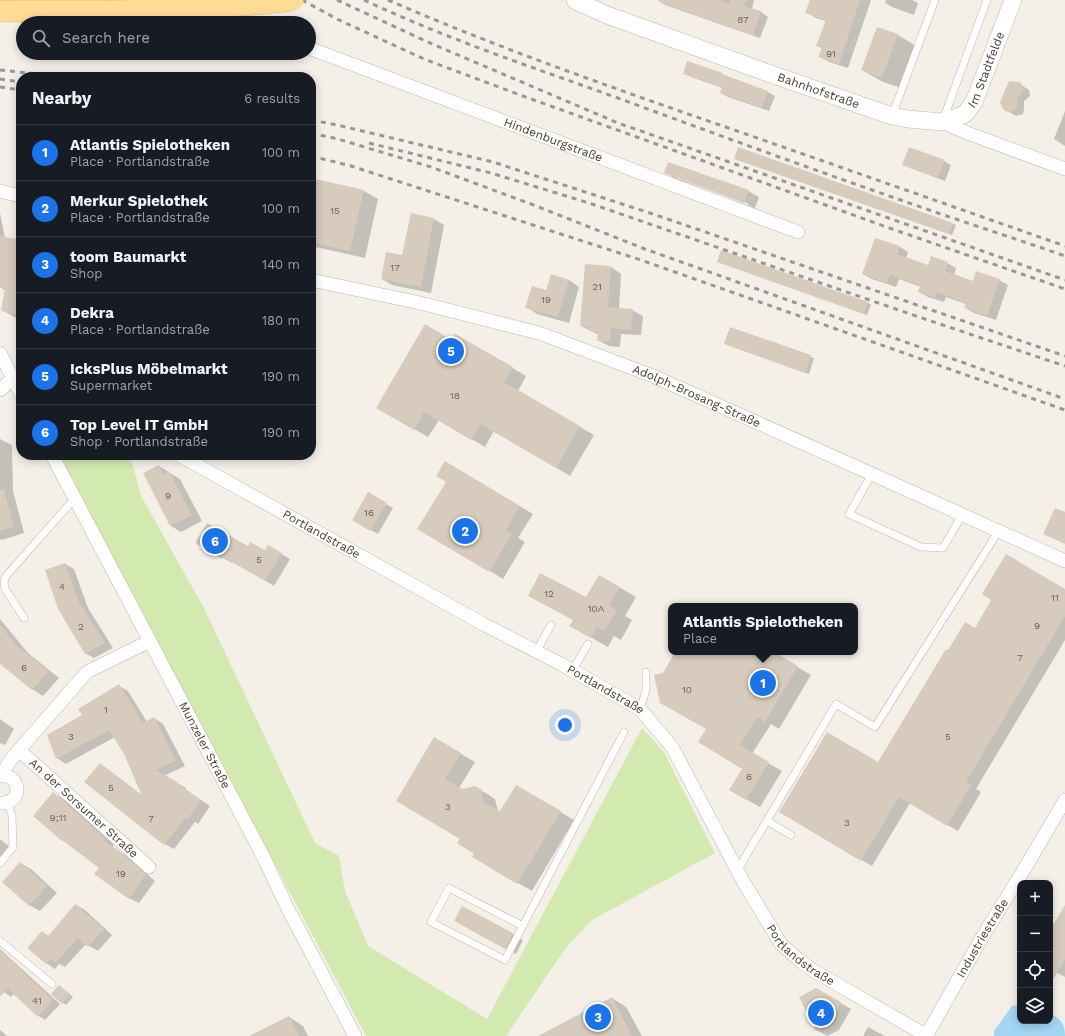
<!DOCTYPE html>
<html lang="en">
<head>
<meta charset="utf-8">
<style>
  body { margin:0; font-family:"Work Sans",sans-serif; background:#242831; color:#f1f3f6 }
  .controls { position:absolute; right:12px; bottom:12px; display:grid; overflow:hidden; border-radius:8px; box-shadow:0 2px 10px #0003 }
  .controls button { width:36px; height:36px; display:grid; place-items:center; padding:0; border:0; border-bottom:1px solid #363941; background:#171b24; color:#f1f3f6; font:20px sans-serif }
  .you { position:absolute; left:565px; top:725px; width:14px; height:14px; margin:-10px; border:3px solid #fff; border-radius:50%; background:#1a73e8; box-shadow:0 0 0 6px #1a73e833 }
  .badge { display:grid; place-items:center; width:26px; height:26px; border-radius:50%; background:#1a73e8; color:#fff; font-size:13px; font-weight:700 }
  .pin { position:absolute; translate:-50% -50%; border:2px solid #fff; box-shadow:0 1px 4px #0006 }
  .popup { position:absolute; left:668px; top:603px; width:190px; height:52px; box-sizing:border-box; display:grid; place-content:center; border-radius:8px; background:#171b24; filter:drop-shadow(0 1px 3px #0005); font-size:13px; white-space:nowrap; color:#9ea1a6 }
  .popup b { font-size:15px; color:#f1f3f6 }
  .popup::after { content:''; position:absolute; left:50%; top:100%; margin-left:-8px; border:8px solid transparent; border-top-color:#171b24 }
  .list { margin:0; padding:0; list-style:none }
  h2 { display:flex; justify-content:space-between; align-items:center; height:52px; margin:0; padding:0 16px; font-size:17px }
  h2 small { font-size:13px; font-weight:400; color:#9ea1a6 }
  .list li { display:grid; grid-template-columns:26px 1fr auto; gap:12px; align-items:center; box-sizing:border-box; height:56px; padding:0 16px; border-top:1px solid #363941 }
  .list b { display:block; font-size:15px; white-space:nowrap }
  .list p { margin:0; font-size:13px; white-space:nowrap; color:#9ea1a6 }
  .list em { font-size:13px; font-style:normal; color:#9ea1a6 }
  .icon { flex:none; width:22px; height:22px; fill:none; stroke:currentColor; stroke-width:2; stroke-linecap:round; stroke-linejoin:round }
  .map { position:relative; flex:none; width:1065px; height:1036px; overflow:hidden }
  .search { position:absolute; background:#171b24; box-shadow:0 2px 10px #0003; left:16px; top:16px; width:300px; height:44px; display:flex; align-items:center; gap:10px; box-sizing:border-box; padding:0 14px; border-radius:22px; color:#9ea1a6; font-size:15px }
  .panel { position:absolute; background:#171b24; box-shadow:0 2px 10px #0003; left:16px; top:72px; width:300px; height:388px; border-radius:16px }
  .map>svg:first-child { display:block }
</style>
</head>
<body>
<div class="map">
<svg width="1065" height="1036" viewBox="0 0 1065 1036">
  <rect width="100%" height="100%" fill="#f4f0e8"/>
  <path fill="#d2e9b0" d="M58,455H130L141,496L204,608L315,843L339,856L345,891L368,946L487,1019L642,728L664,752L715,853L592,920L567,946L506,1036H366Z"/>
  <path fill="#a3d6f2" d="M1020,1005V1021H1050V1013C1061,1020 1065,1023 1065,1036H994V1031L1012,1006Z"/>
  <path fill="#0003" fill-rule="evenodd" d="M658,0H754L752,9L761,12L768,17L760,38L665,5Z
    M811,0H871L848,68L829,62L820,57L823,49L818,46L826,21L816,18L807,12Z
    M886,0H912L918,3L914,15L892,7L885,3Z
    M878,28L898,35L919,48L904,89L883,82L862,70Z
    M684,73L728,78L768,92L775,96L769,111L728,97L721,93L723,88L691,77Z
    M1021,85L1029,90L1030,94L1029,97L1024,101V110L1023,114L1016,116L1004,109Z
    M1065,111V146L1054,139Z
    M739,160L953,224L956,225L952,235Z
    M944,161L951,165L945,181L910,168L903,164Z
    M666,173L748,191L759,197L755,208L676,179ZM676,176L749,204L748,206L676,178Z
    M311,179L364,191L378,199L365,258L311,246Z
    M0,213L5,238L21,241V319L16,318L2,310L6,291L0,287Z
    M434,219L444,225L431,293L392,285L382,279Z
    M876,239L900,247L908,252L906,258L928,266L947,263L956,268L954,275L974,282L999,280L1008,285L996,320L974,313L965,308L966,304L946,297L944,302L928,297L919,292L921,287L899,279L896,287L872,279L863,274Z
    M722,251L868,303L871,305L867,315L721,263Z
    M611,267L621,274L619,309L632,310L643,316L641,335L621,334L620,347L609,346L598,340L599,335L581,326Z
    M569,280L579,287L569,323L537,314L527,307L547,291Z
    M730,328L814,358L809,374L728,345Z
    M456,335L526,376L518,391L594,435L570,476L494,431L485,447L439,420L428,437L377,407L452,341Z
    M0,439L12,445L13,491L24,533L2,540L0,539Z
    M159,466L180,479L202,521L181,532L171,526Z
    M459,470L533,514L518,538L525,542L503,579L419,528Z
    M369,494L393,508L378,534L353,520Z
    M197,543L248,547L265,552L268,546L290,559L274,586L233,561L232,563Z
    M65,564L74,569L88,608L113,648L94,658L85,653Z
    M600,576L636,597L625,616L632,620L621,640L614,636L608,647L571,626L574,620L529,596L586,599Z
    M1065,590V640L976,789L981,792L958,831L910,803L872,866L780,812L878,764L949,652L975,629Z
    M0,619L28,653L59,678L43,696L32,689L0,662Z
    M676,652H772L811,675L779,729L771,724L752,754L782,771L760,807L730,790L743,768L707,729L663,674Z
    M119,686L128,691L147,722L154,718L163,724L185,766L164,776L186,788V790L210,806L198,824L195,822L174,849L165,844L100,764L109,770L143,796L125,753L115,737L66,764L57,758L83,715Z
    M0,719L14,729L5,745L0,743Z
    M435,739L475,762L459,788L462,790L475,787L489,795L495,799L498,811L500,813L516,786L574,820L532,891L474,857L476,853L461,839L398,801Z
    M54,794L63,799L114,844L113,847L132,860L155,881L139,903L129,898L100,867L69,844L62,840L34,816Z
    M0,839L10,847L0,859Z
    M20,863L31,869L57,893L40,911L29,905Z
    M76,905L85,910L112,935L98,951L86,944L65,967L59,964L55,969L46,963L42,932L49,936Z
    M1065,906V977L1050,969V932Z
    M463,907L523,940L516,954L466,927Z
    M0,949L60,1004L45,1020L39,1016L14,993L11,997L0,989Z
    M62,988L73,997L66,1005L63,1003Z
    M816,989L851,1009L839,1030L827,1036L817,1030Z
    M612,998L626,1007L642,1036H540Z
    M289,1017L303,1026L308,1036H269Z
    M868,1027L885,1036H863Z
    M0,1030L7,1036H0Z"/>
  <path fill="#d6cbbd" d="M660,0H717L729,4L730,0H746L744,6L761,11L753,35L659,2Z
    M810,0H860L839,64L818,57L822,48L816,46L826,20L805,13Z
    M877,27L898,34L882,78L861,70Z
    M687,61L723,73L722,74L768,91L762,108L720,93L722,87L683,74Z
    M1009,81L1019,82L1022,84L1023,89L1022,94L1017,97V108L1014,111L1011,112L1005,111L1002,107L1000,102Z
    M738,147L953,223L949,234L734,159Z
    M909,147L945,160L938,178L902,165Z
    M668,162L749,190L744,203L664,173Z
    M311,178L364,190L350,251L311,242Z
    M411,213L434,218L421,287L381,279L386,252L402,255Z
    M0,236L21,240V315L1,311L5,288L0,287Z
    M875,238L900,246L897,254L928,265L931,256L948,262L945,271L973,281L976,271L1000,279L987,316L964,308L966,303L937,292L935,298L918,292L920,286L890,274L887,283L862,274Z
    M721,250L868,302L864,314L717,262Z
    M585,264L611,266L608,307L633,309L631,330L611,328L610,341H597L598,332L589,331L590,327L580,326Z
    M551,274L569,280L558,317L525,308L532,286L546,290Z
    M425,324L452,340L455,334L513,367L504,382L580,426L556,468L480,424L471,440L424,412L414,430L376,408Z
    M730,327L811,355L805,373L724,344Z
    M445,461L520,506L506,530L512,534L489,572L417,529L446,482L436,476Z
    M159,465L163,474L169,471L192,515L170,526L143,473Z
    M4,489L14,527L0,531V490Z
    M368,492L387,503L370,531L352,520Z
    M1055,508L1065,512V544L1043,534Z
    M207,523L248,546L250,542L265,550L268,545L282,553L265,581L223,557L222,559L195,543Z
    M1006,554L1065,589V616L966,782L971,785L947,826L899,797L861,861L779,812L827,732L878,762L946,649L948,650L965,622L975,628L991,600L982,594Z
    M65,563L79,602L105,643L85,654L58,609L45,570Z
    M540,573L586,597L599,575L620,587L609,606L617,610L604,631L597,627L591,638L569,626L573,620L528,596Z
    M0,625L17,646L49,671L32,690L0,664Z
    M675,652H774L798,666L765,722L757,717L740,745L769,762L746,800L729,790L742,769L698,742L706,729L660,703L654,675L663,673Z
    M119,684L143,723L154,717L176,761L156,770L177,782V783L201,800L188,819L185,818L164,845L84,782L100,763L142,796L124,754L109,730L56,759L47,735L82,715L78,709Z
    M434,737L461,753L445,779L462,789L475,786L481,789L484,802L500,811L516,785L561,811L517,884L472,857L474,854L457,843L460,839L396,801Z
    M53,792L105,838L104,840L122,854L146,874L129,899L94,874L99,868L62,840V841L33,816Z
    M20,862L47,886L29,906L2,882Z
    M75,904L104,929L88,947L78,938L55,963L51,959L46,964L27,948L42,931L48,936Z
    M1065,905V959L1050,985V930Z
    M462,906L513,933L505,949L454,921Z
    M0,950L53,1000L38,1017L8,989L0,997Z
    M59,985L70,994L62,1004L51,994Z
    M816,988L841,1002L829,1024L816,1031L799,997Z
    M612,997L632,1036H538Z
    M289,1016L299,1036H249Z"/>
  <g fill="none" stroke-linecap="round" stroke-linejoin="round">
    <g stroke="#c0b7aa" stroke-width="8">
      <path id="service" d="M892,116L935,0
        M943,120L987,0
        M872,474L849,514L921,547L943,548L962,515
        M24,618L5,589L4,582L6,576L75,498
        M536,652L551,625
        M572,671L588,644
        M640,709L646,691V672
        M767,821L791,835
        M0,863L13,847L12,815L7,803
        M737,871L836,704L875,727L998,532
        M523,926L449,888L431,922L505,960L624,732
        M0,941L52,984"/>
    </g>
    <g stroke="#c0b7aa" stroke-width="14">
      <g id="minor">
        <path d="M218,8L246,23"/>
        <path id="s1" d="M309,48L798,232"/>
        <path d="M942,122L970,134L1065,169"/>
        <path d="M0,191L21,196"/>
        <path id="s2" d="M311,280L420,303L539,333L653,376L872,474L1065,561"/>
        <path d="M0,353L21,394"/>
        <path d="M0,390L13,378"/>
        <path id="s3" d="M52,455L264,858L287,907L355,1036"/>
        <path id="s4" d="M179,455L485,625L561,664L640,709L672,747L743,881L781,944L798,959L814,971L927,1036"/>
        <path id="s5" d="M19,750L149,867"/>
        <path d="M2,775L9,762L19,750L87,672L150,641"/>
        <path d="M0,776C21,772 24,805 0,803"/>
        <path id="s6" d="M926,1036L984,934L1025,868L1065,800"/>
      </g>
    </g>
    <g stroke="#c0b7aa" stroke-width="18">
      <g id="tertiary">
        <path id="s7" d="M575,0L578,2L607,15L765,72L892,116L908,119L942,122L965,114L974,102L1013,0"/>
      </g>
    </g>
    <use href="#service" stroke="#fff" stroke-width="7"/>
    <use href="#minor" stroke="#fff" stroke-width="13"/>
    <use href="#tertiary" stroke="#fff" stroke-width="17"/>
    <path stroke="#979797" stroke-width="3" stroke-dasharray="5 5" stroke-linecap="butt" d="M302,0L339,20L424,59L520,95L895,230L1065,289
      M337,0L430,43L618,123L1065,280
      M364,0C449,40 538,69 626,101C721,136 817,171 912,204C963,222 1014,238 1065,256
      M388,0C503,50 622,91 740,132C849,170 957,208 1065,246
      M0,70L65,77
      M0,79L21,82
      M0,87L21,90
      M311,120L337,125L493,162L656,215L1065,356
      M311,133L338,139L431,167L531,204L645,249L1065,399
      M369,143L491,173L589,203L916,316L1065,366
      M311,156L351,166L641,260L1065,410"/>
    <g stroke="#e7b963" stroke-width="22" stroke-linecap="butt">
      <path id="primary-bridge" d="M0,11C97,12 196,12 293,0"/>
    </g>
    <use href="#primary-bridge" stroke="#ffdc96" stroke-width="21"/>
  </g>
  <g text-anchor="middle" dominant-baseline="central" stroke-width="3" stroke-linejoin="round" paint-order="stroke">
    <g font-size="10" fill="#6c6358">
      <text x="743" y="19">87</text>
      <text x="831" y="53">91</text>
      <text x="335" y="210">15</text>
      <text x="395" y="267">17</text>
      <text x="597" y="286">21</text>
      <text x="546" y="299">19</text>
      <text x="455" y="395">18</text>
      <text x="168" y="495">9</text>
      <text x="369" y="512">16</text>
      <text x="259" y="559">5</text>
      <text x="62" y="586">4</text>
      <text x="549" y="593">12</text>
      <text x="1055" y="597">11</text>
      <text x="596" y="608">10A</text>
      <text x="1037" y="625">9</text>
      <text x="81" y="626">2</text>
      <text x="1020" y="657">7</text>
      <text x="24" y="667">6</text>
      <text x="687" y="689">10</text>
      <text x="106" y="709">1</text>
      <text x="71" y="736">3</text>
      <text x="948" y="736">5</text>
      <text x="749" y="776">6</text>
      <text x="111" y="787">5</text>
      <text x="448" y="806">3</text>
      <text x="58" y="817">9;11</text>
      <text x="151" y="818">7</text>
      <text x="847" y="822">3</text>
      <text x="121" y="873">19</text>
      <text x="37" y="1000">41</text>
    </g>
    <g font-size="12" fill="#484036" stroke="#fff">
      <text stroke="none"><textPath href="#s7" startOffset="462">Im Stadtfelde</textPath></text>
      <text stroke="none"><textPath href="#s7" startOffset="260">Bahnhofstraße</textPath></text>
      <text stroke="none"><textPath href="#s1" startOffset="261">Hindenburgstraße</textPath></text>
      <text stroke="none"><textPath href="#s2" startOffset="404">Adolph-Brosang-Straße</textPath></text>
      <text stroke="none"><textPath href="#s4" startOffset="163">Portlandstraße</textPath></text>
      <text stroke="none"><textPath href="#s4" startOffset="487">Portlandstraße</textPath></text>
      <text stroke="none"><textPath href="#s3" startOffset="328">Munzeler Straße</textPath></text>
      <text stroke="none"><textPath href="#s5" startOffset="87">An der Sorsumer Straße</textPath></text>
      <text stroke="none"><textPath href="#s6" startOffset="113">Industriestraße</textPath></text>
      <text stroke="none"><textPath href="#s4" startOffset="823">Portlandstraße</textPath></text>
    </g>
  </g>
</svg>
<div class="controls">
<button>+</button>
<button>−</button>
<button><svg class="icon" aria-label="locate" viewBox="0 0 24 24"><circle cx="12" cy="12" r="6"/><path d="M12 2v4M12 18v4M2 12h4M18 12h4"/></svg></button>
<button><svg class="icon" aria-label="layers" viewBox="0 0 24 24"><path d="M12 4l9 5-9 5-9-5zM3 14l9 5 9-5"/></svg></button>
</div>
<div class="you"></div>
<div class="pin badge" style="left:763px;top:683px">1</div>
<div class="popup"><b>Atlantis Spielotheken</b>Place</div>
<div class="pin badge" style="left:465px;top:531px">2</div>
<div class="pin badge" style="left:598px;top:1017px">3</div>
<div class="pin badge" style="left:821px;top:1013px">4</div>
<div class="pin badge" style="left:451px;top:351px">5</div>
<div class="pin badge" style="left:215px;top:541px">6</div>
<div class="search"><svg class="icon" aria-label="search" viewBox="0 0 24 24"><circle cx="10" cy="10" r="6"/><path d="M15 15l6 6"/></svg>Search here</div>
<section class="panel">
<h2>Nearby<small>6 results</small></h2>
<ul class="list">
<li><span class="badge">1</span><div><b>Atlantis Spielotheken</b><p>Place · Portlandstraße</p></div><em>100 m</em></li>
<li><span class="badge">2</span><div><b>Merkur Spielothek</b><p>Place · Portlandstraße</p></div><em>100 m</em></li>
<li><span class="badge">3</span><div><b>toom Baumarkt</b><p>Shop</p></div><em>140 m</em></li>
<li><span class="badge">4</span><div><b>Dekra</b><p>Place · Portlandstraße</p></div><em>180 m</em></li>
<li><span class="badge">5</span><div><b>IcksPlus Möbelmarkt</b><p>Supermarket</p></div><em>190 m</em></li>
<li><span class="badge">6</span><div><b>Top Level IT GmbH</b><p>Shop · Portlandstraße</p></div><em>190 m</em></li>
</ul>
</section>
</div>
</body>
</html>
